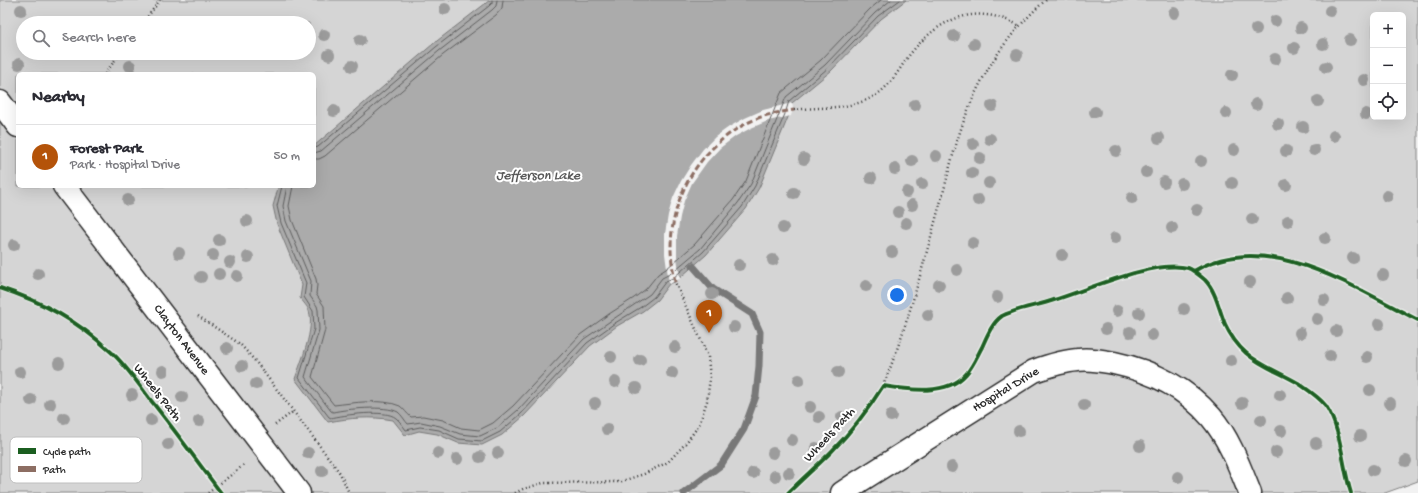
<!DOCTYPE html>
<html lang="en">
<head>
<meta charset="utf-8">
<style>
  body { margin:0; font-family:"Gochi Hand",sans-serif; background:#f2f2f3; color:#2b2b33 }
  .controls { position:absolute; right:12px; top:12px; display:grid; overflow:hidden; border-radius:6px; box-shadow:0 4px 16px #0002 }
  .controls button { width:36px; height:36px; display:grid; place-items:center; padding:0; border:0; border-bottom:1px solid #e1e1e2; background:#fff; color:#2b2b33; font:20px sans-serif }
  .you { position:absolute; left:897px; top:295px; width:14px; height:14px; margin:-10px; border:3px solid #fff; border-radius:50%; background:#1a73e8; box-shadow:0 0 0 6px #1a73e833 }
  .badge { display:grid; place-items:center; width:26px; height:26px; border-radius:50%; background:#b45309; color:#fff; font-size:13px; font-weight:700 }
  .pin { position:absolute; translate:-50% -33px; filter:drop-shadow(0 1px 2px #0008) }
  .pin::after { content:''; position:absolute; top:21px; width:14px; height:12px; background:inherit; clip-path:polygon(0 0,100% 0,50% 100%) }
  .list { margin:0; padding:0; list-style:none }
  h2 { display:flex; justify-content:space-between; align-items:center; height:52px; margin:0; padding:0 16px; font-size:17px }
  h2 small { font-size:13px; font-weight:400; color:#7c7c81 }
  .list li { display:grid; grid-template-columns:26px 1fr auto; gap:12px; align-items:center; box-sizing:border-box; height:64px; padding:0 16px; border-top:1px solid #e1e1e2 }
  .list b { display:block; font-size:15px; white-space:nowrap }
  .list p { margin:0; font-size:13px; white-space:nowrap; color:#7c7c81 }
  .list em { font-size:13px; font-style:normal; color:#7c7c81 }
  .icon { flex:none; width:22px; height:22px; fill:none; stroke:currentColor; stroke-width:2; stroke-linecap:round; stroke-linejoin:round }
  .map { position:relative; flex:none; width:1418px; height:493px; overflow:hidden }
  .search { position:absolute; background:#fff; box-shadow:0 4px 16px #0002; left:16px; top:16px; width:300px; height:44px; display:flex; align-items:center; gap:10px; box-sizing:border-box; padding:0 14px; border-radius:22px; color:#7c7c81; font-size:15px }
  .panel { position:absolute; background:#fff; box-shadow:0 4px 16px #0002; left:16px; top:72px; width:300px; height:116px; border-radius:6px }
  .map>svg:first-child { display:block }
</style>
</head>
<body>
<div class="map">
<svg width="1418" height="493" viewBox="0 0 1418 493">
  <rect width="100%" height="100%" fill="#f2f2f2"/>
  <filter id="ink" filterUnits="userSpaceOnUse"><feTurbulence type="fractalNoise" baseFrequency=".025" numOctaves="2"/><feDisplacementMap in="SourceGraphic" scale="8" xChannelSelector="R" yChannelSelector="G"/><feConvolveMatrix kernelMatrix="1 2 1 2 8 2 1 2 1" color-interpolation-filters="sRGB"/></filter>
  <g filter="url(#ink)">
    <path fill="#d5d5d5" stroke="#808080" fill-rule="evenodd" d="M0,0H1418V481L1385,493H0ZM1373,15H1403V117H1373ZM23,23H309V53H23ZM18,74H314V186H18Z"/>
    <path fill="#ababab" stroke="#787878" d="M490,0H906L881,19L831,71L792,103L789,115L759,188L746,209L706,255L675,282L669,284L657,300L643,311L617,326L590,346L524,416L502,435L482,445L458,443L437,434L419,431L405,435L393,420C371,416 350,418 328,422L295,379C301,362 315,328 309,311C308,307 303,302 300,298L302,285L277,224L273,206L278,188L279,186H314V146L433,44Z"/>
    <path fill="#f2f2f2" d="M792,103L793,108L791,116L768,121L751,128L736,136L720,148L707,162L692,183L684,201L680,217L677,236V257L680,279L669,284L665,254V234L668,215L673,198L681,181L691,165L703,149L715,137L729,127L745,118L763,110Z"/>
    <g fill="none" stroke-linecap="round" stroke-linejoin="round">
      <path stroke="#5e5e5e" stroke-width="1" d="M314,148L318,147L436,47L489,6L492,3V0
        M314,153L321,151L439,51L492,10L496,6L497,0
        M314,159H319L325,156L443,55L496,15L502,8L503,0
        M282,186L277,206L281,223L306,283L304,297L313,311L314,329L299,378L329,417L331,418C343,415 386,409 396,418C400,421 403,426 406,430L420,427L439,430L459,439L482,441L500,432L521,414L587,343L615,323L641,307L654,297L666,281L673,278L703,252L742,207L755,186L785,114L789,101L828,68L878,16L900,0
        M287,186L283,206L286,221L311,281L310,296L317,306L318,310L319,330L305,377L331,411L333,412C347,409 385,405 398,412C402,415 405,421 408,424L421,422L440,426L460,434L480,436L497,428L518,410L584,339L650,294L662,278L670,274L700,249L738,203L751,184L786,97L825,65L875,13L891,0
        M293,186L289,206L292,220L316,279L317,285L316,294L324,306L325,330L312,377L334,405C353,403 382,398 400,406C404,409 407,414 411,417L423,416L443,420L461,428L479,430L493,423L513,406L580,335L609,314L634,298L646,289L658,274L666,269L695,244L733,200L746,181L781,93L821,60L870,9L881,0"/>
      <path stroke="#787878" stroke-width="7" d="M684,493L721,465L744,429L756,396L759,366L760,332L752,314L713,289L693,266"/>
      <g stroke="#2b2b2b" stroke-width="25">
        <path id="street" d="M0,102L18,126
          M64,186L299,493
          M842,493L860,481L1034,371C1048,366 1063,361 1078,360C1090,358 1103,361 1114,363C1152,371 1186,388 1211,417C1229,438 1240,468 1250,493"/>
      </g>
      <path stroke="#2b2b2b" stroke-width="2.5" stroke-dasharray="1 3" stroke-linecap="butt" d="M143,23L160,0
        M105,74L120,53
        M794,110C823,106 850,111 876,95C892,85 900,67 911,53C941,16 977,3 1020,26
        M198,316L240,344L256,362L322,449L340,473L349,493
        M883,386C907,328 923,265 940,204C946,184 950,164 956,145C973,87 1000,40 1046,0
        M275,425L294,411
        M208,493L245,464
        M515,493L523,489L543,483L619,482L644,474L668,462L686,443L699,425L707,401L710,378L708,356L675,282"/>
      <use href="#street" stroke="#fff" stroke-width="22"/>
      <path stroke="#8d6e63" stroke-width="3" stroke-dasharray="6 3" stroke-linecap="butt" d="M675,282C673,271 671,259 671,248C671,191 705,140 758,118C769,114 781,112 794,110"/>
      <g stroke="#fff" stroke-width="6">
        <path id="cycleway" d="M1194,271C1266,228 1353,287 1418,320
          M0,288C41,301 79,322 110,351C125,364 137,382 149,398C174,429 197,461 221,493
          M788,493C802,479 817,466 831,452C851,432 868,410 883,386C909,390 947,396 966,374C973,366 977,356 982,347C987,336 992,323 1002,316C1018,308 1037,306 1054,300C1087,290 1155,259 1188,268C1194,270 1200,276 1205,280C1216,291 1219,310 1225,324C1230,335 1237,345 1246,353C1261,366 1281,373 1298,383C1308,390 1319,397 1326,406C1342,431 1342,465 1351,493"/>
      </g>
      <use href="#cycleway" stroke="#1b5e20" stroke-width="4"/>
    </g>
    <g fill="#9c9c9c">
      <circle cx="445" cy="9" r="6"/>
      <circle cx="21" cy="10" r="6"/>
      <circle cx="1330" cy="11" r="6"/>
      <circle cx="1174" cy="13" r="6"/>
      <circle cx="1275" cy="21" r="6"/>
      <circle cx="1301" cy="28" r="6"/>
      <circle cx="1256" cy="29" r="6"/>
      <circle cx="324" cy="35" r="6"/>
      <circle cx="954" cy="36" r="6"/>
      <circle cx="360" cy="40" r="6"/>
      <circle cx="1350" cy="40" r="6"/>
      <circle cx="974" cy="44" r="6"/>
      <circle cx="1323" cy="44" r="6"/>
      <circle cx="1294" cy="48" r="6"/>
      <circle cx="329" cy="55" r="6"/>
      <circle cx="1017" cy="55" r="6"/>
      <circle cx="1275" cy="59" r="6"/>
      <circle cx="19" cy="64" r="6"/>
      <circle cx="130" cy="66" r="6"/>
      <circle cx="352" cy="66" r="6"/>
      <circle cx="1326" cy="67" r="6"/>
      <circle cx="1232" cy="75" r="6"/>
      <circle cx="1364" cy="80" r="6"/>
      <circle cx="1318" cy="101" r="6"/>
      <circle cx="1256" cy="104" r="6"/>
      <circle cx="915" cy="105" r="6"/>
      <circle cx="992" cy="106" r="6"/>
      <circle cx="334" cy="111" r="6"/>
      <circle cx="1095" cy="112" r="6"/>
      <circle cx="1226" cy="113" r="6"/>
      <circle cx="1366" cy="114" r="6"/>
      <circle cx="1278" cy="124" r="6"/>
      <circle cx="1303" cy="127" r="6"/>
      <circle cx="1334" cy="136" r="6"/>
      <circle cx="1159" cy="138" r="6"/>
      <circle cx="990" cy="139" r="6"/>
      <circle cx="973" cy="144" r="6"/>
      <circle cx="1234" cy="150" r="6"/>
      <circle cx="1314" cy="150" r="6"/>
      <circle cx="1116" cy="151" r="6"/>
      <circle cx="1286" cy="151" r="6"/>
      <circle cx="936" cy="156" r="6"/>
      <circle cx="980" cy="158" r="6"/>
      <circle cx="804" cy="159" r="6"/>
      <circle cx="912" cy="161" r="6"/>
      <circle cx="1201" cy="161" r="6"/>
      <circle cx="895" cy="169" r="6"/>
      <circle cx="1146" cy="172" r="6"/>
      <circle cx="972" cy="173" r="6"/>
      <circle cx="871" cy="178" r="6"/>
      <circle cx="1164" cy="182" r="6"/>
      <circle cx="989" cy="183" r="6"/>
      <circle cx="1232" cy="183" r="6"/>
      <circle cx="922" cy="184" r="6"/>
      <circle cx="1182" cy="184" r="6"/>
      <circle cx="1286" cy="185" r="6"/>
      <circle cx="907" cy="192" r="6"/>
      <circle cx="794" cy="193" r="6"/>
      <circle cx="1387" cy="196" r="6"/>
      <circle cx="1132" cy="198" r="6"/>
      <circle cx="128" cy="200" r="6"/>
      <circle cx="978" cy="200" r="6"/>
      <circle cx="912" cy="205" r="6"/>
      <circle cx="1197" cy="210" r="6"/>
      <circle cx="898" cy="212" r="6"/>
      <circle cx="1252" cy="219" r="6"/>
      <circle cx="247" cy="221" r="6"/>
      <circle cx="1288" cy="221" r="6"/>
      <circle cx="906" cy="223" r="6"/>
      <circle cx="783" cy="228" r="6"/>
      <circle cx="1172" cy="228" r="6"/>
      <circle cx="1115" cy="238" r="6"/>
      <circle cx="1325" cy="238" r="6"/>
      <circle cx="219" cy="240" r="6"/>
      <circle cx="973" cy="243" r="6"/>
      <circle cx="14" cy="245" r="6"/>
      <circle cx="892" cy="252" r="6"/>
      <circle cx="179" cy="253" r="6"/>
      <circle cx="213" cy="255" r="6"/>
      <circle cx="1062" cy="255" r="6"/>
      <circle cx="248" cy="257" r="6"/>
      <circle cx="1353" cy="258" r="6"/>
      <circle cx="773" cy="260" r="6"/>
      <circle cx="230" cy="262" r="6"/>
      <circle cx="739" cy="265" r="6"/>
      <circle cx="957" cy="270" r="6"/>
      <circle cx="38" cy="274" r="6"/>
      <circle cx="219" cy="274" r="6"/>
      <circle cx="1383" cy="275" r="6"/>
      <circle cx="237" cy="276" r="6"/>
      <circle cx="201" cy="277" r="6"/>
      <circle cx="1250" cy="282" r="6"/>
      <circle cx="939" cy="285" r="6"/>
      <circle cx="866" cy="286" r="6"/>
      <circle cx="712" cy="294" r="6"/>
      <circle cx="997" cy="297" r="6"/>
      <circle cx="1287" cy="298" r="6"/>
      <circle cx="1324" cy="300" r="6"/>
      <circle cx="1184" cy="309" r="6"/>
      <circle cx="1117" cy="311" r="6"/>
      <circle cx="1139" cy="313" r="6"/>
      <circle cx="928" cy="315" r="6"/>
      <circle cx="1317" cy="319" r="6"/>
      <circle cx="1379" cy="324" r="6"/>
      <circle cx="734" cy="327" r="6"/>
      <circle cx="1106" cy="329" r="6"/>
      <circle cx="1336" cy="331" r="6"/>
      <circle cx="1130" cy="332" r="6"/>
      <circle cx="1300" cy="333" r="6"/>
      <circle cx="1152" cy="335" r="6"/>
      <circle cx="675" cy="347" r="6"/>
      <circle cx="227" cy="348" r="6"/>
      <circle cx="1330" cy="356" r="6"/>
      <circle cx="611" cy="357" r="6"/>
      <circle cx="1367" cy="357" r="6"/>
      <circle cx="640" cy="360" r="6"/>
      <circle cx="1231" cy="361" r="6"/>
      <circle cx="59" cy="363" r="6"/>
      <circle cx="242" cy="366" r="6"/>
      <circle cx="163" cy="371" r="6"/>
      <circle cx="20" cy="372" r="6"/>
      <circle cx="838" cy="372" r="6"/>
      <circle cx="672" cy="373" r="6"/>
      <circle cx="799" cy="380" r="6"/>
      <circle cx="615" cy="382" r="6"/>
      <circle cx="256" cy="384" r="6"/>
      <circle cx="636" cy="388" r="6"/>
      <circle cx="1370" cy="390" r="6"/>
      <circle cx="132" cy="395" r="6"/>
      <circle cx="1280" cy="395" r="6"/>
      <circle cx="182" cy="397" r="6"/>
      <circle cx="31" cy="400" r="6"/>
      <circle cx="595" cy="403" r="6"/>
      <circle cx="1242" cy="403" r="6"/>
      <circle cx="1390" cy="403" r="6"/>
      <circle cx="50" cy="404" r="6"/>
      <circle cx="1084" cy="405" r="6"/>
      <circle cx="810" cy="407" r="6"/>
      <circle cx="891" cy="416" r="6"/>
      <circle cx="819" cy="417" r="6"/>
      <circle cx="842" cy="417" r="6"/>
      <circle cx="64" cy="418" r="6"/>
      <circle cx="151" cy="420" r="6"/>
      <circle cx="1261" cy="420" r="6"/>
      <circle cx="199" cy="421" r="6"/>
      <circle cx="607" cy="429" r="6"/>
      <circle cx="1019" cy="431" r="6"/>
      <circle cx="1281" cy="431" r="6"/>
      <circle cx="1360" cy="436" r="6"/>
      <circle cx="792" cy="440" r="6"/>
      <circle cx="1316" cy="443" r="6"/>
      <circle cx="168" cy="444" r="6"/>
      <circle cx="1140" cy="446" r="6"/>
      <circle cx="816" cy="448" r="6"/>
      <circle cx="1276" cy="452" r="6"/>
      <circle cx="308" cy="453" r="6"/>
      <circle cx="438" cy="453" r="6"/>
      <circle cx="498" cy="453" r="6"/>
      <circle cx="773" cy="453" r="6"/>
      <circle cx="480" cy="457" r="6"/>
      <circle cx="457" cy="459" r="6"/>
      <circle cx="1406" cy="461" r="6"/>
      <circle cx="952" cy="467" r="6"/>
      <circle cx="1373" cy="470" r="6"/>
      <circle cx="322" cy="471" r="6"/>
      <circle cx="753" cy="473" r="6"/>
      <circle cx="789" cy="473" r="6"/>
      <circle cx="775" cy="476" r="6"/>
      <circle cx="1178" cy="477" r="6"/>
    </g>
  </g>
  <g text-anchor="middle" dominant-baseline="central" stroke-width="4" stroke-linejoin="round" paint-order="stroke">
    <g font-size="13" fill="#2b2b2b" stroke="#fff">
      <text transform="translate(181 340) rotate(53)">Clayton Avenue</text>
      <text transform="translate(1006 390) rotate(-31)">Hospital Drive</text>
      <text transform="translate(157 393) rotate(52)">Wheels Path</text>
      <text transform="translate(830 435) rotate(-47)">Wheels Path</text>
    </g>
    <g font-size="14" font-style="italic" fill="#585858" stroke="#fff">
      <text x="538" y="176">Jefferson Lake</text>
    </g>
  </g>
  <rect x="10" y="437" width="132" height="46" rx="6" fill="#fff" stroke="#bfbfbf" stroke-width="1"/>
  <rect x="18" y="448" width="18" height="6" fill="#1b5e20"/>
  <rect x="18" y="466" width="18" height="6" fill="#8d6e63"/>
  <g font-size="11" fill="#2b2b2b">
    <text x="43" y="455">Cycle path</text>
    <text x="43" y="473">Path</text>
  </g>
</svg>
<div class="controls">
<button>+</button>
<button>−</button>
<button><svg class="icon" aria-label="locate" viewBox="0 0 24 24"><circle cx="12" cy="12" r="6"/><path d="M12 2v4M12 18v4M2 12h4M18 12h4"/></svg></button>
</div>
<div class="you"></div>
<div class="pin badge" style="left:709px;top:333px">1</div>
<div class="search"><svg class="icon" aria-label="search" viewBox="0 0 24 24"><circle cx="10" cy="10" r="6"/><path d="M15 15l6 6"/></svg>Search here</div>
<section class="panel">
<h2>Nearby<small></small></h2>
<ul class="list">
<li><span class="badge">1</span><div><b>Forest Park</b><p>Park · Hospital Drive</p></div><em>50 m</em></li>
</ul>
</section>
</div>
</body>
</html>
